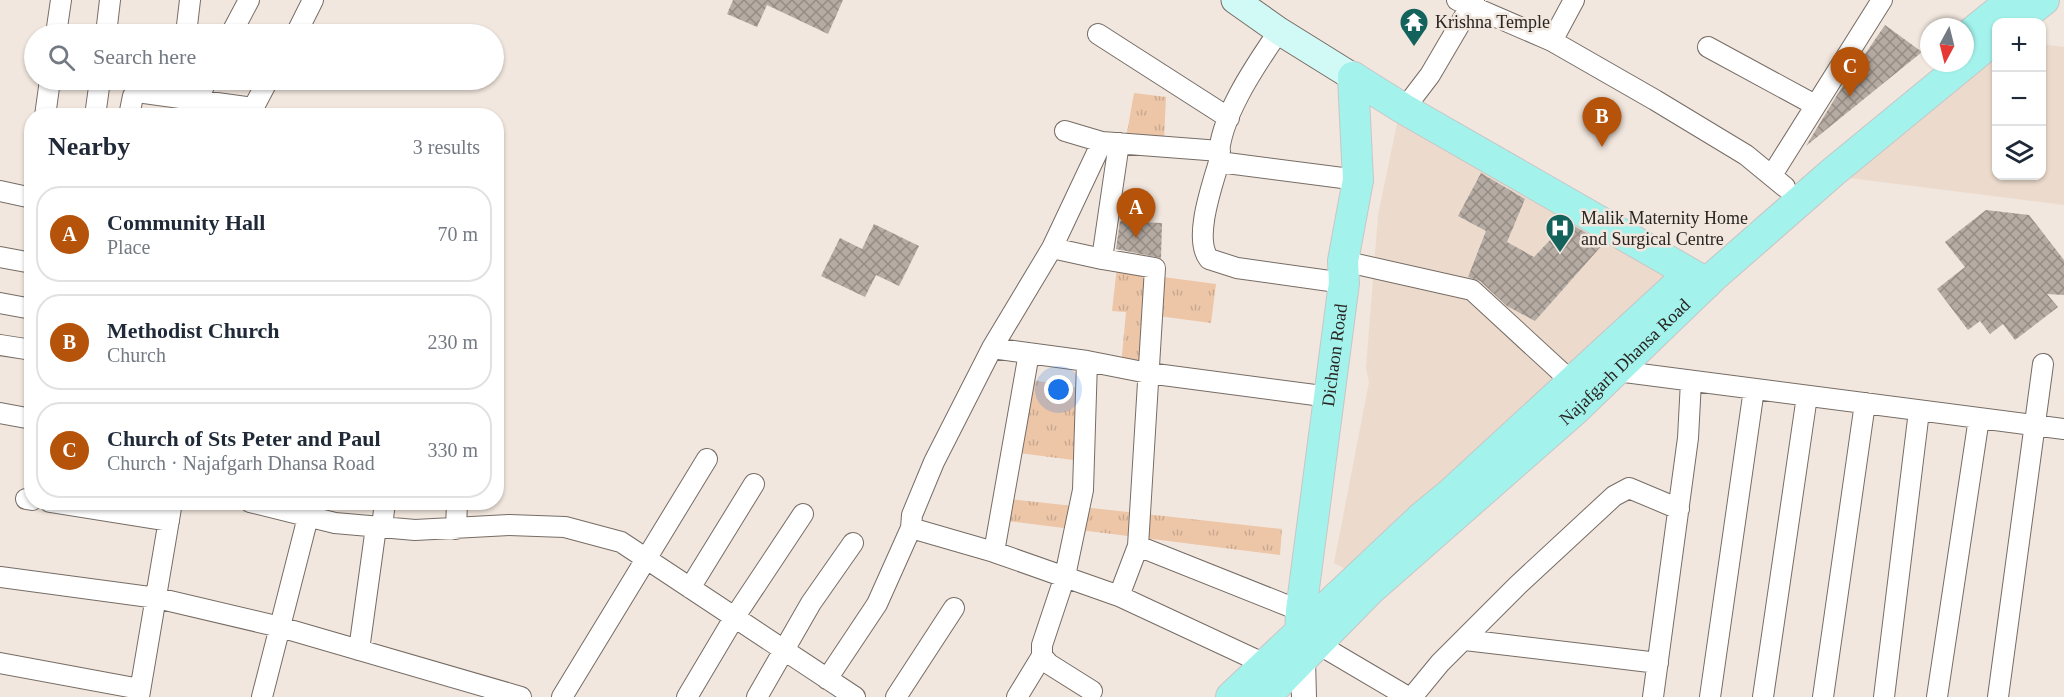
<!DOCTYPE html>
<html lang="en">
<head>
<meta charset="utf-8">
<style>
  body { margin:0; font-family:"Times New Roman",serif; background:#f6f6f7; color:#1f2937 }
  .controls { position:absolute; right:18px; top:18px; display:grid; overflow:hidden; border-radius:12px; box-shadow:0 2px 4px #0004 }
  .controls button { width:54px; height:54px; display:grid; place-items:center; padding:0; border:0; border-bottom:2px solid #e0e1e3; background:#fff; color:#1f2937; font:30px sans-serif }
  .compass { position:absolute; left:1920px; top:18px; width:54px; height:54px; border-radius:50%; background:#fff; box-shadow:0 2px 4px #0004; rotate:187deg }
  .you { position:absolute; left:1059px; top:390px; width:21px; height:21px; margin:-15px; border:4px solid #fff; border-radius:50%; background:#1a73e8; box-shadow:0 0 0 9px #1a73e833 }
  .badge { display:grid; place-items:center; width:39px; height:39px; border-radius:50%; background:#b45309; color:#fff; font-size:20px; font-weight:700 }
  .pin { position:absolute; translate:-50% -50px; filter:drop-shadow(0 2px 3px #0008) }
  .pin::after { content:''; position:absolute; top:32px; width:21px; height:18px; background:inherit; clip-path:polygon(0 0,100% 0,50% 100%) }
  .list { margin:0; padding:0; list-style:none }
  h2 { display:flex; justify-content:space-between; align-items:center; height:78px; margin:0; padding:0 24px; font-size:26px }
  h2 small { font-size:20px; font-weight:400; color:#747a83 }
  .list li { display:grid; grid-template-columns:39px 1fr auto; gap:18px; align-items:center; box-sizing:border-box; height:96px; margin:0 12px 12px; padding:0 12px; border:2px solid #e0e1e3; border-radius:24px }
  .list b { display:block; font-size:22px; white-space:nowrap }
  .list p { margin:0; font-size:20px; white-space:nowrap; color:#747a83 }
  .list em { font-size:20px; font-style:normal; color:#747a83 }
  .icon { flex:none; width:33px; height:33px; fill:none; stroke:currentColor; stroke-width:2; stroke-linecap:round; stroke-linejoin:round }
  .map { position:relative; flex:none; width:2064px; height:697px; overflow:hidden }
  .search { position:absolute; background:#fff; box-shadow:0 2px 4px #0004; left:24px; top:24px; width:480px; height:66px; display:flex; align-items:center; gap:15px; box-sizing:border-box; padding:0 21px; border-radius:33px; color:#747a83; font-size:22px }
  .panel { position:absolute; background:#fff; box-shadow:0 2px 4px #0004; left:24px; top:108px; width:480px; height:402px; border-radius:24px }
  .map>svg:first-child { display:block }
</style>
</head>
<body>
<div class="map">
<svg width="2064" height="697" viewBox="0 0 2064 697">
  <defs>
    <pattern id="grass-tufts" width="24" height="20" patternUnits="userSpaceOnUse" patternTransform="scale(1.5)"><rect width="24" height="20" fill="#edc5a7"/><path d="M3 7l-1-3M5 7V3M7 7l1-3M15 17l-1-3M17 17v-4M19 17l1-3" fill="none" stroke="#cba98f"/></pattern>
    <pattern id="building-cross-hatch" width="8" height="8" patternUnits="userSpaceOnUse" patternTransform="scale(1.5)"><rect width="8" height="8" fill="#b5aba3"/><path d="M0 0l8 8M0 8l8-8" fill="none" stroke="#938b84"/></pattern>
  </defs>
  <rect width="100%" height="100%" fill="#f1e7de"/>
  <path fill="#ecdbcd" d="M2042,44L2064,47V205L1849,178L1996,57V176H2042Z
    M1399,114L1674,276L1347,570L1334,563L1369,382L1366,368L1378,215Z"/>
  <path fill="url(#grass-tufts)" d="M1134,93L1166,97L1164,141L1126,138Z
    M1117,267L1148,273L1143,368L1121,366L1126,312L1112,311Z
    M1163,277L1216,284L1211,323L1158,316Z
    M1032,380L1087,389L1081,461L1019,453Z
    M1010,499L1282,529L1280,555L1007,521Z"/>
  <path fill="url(#building-cross-hatch)" d="M733,0H843L828,34L767,5L757,27L727,14Z
    M1885,25L1922,52L1806,146L1837,95Z
    M1481,173L1525,199L1507,242L1534,257L1567,222L1604,243L1535,321L1507,306L1480,281L1468,277L1486,231L1458,216Z
    M1986,210L2029,215L2064,260V295L2047,294L2058,307L2015,340L2003,324L1990,334L1980,321L1968,330L1937,289L1965,267L1945,242Z
    M1120,221L1162,223L1161,258L1116,249Z
    M874,224L919,246L899,286L876,275L865,297L821,276L840,238L862,249Z"/>
  <g fill="none" stroke-linecap="round" stroke-linejoin="round">
    <g stroke="#766c65" stroke-width="22">
      <path id="minor" d="M1457,0L1552,41L1655,100L1746,155L1785,187
        M1279,31C1257,63 1216,122 1219,162L1358,180
        M56,34L61,0
        M106,34L110,0
        M186,34L190,0
        M231,34L249,0
        M296,34L313,0
        M1098,34L1229,118
        M1552,41L1574,0
        M1708,47L1815,105
        M197,100L207,80
        M1404,109L1430,75L1474,0
        M45,116L50,80
        M95,116L100,80
        M129,116L133,96L137,92L253,108
        M249,116L268,80
        M1065,131L1102,142L1220,151
        M1102,142L1052,248L992,348L934,462L912,515L911,528L994,552L1119,596L1265,664
        M1219,162C1212,186 1193,239 1209,259L1237,268L1344,283
        M1772,175L1882,0
        M0,191L32,198
        M1052,248L1102,259L1119,143
        M0,257L32,263
        M1102,259L1155,268L1138,546L1119,596
        M1343,261L1472,290L1572,382
        M0,303L32,309
        M0,345L32,350
        M992,348L1087,361L1148,373L1330,397
        M1087,361L1083,490L1065,576L1042,645V656L1049,664L1092,691
        M1617,371L2064,429
        M0,413L32,419
        M26,499L32,500
        M50,502L169,521
        M250,502L335,523L415,530L509,525L565,527L621,542L855,697
        M382,527L385,502
        M456,529L457,502
        M1138,546L1301,611
        M994,552L1029,353
        M0,577L157,598L280,627L521,697
        M690,588L754,484
        M1465,640L1658,663
        M1318,644L1408,697
        M359,650L376,527
        M0,663L140,689
        M827,679L877,604L911,528
        M139,697L172,502
        M262,697L308,517
        M562,697L707,459
        M687,697L734,618L803,514
        M757,697L811,603L853,543
        M896,697L954,608
        M1017,697L1042,656
        M1412,697L1440,663L1518,585L1614,496L1629,488L1679,509
        M1653,697L1688,438L1691,381
        M1710,697L1754,389
        M1763,697L1807,396
        M1823,697L1865,403
        M1884,697L1919,411
        M1937,697L1979,418
        M1998,697L2043,364"/>
    </g>
    <g stroke="#766c65" stroke-width="26">
      <path id="tertiary" d="M1303,660L1304,697"/>
    </g>
    <g stroke="#766c65" stroke-width="29">
      <path id="secondary" d="M1235,0L1279,31L1353,77"/>
    </g>
    <g stroke="#c7c6c6" stroke-width="32">
      <g id="primary">
        <path d="M2016,22L2044,0"/>
        <path d="M1965,38L2012,0"/>
        <path d="M1353,77L1404,109L1707,283"/>
        <path id="s1" d="M1300,639L1301,611L1344,283L1343,261L1358,180L1353,77"/>
        <path d="M1231,697L1423,516L1451,493L1677,285"/>
        <path id="s2" d="M1265,697L1370,590L1575,410L1713,277L1833,172L1996,38"/>
      </g>
    </g>
    <use href="#minor" stroke="#fff" stroke-width="20"/>
    <use href="#tertiary" stroke="#fff" stroke-width="24"/>
    <use href="#secondary" stroke="#d1f9f5" stroke-width="27"/>
    <use href="#primary" stroke="#a4f2ec" stroke-width="30"/>
  </g>
  <defs>
    <g id="temple-pin" transform="scale(1.5)"><path d="M0 17L-7.5 6A9.5 9.5 0 1 1 7.5 6Z" fill="#14625c" stroke="#f1e7de"/><path d="M0-6L5-2H3V0L6.5 2.5H4V6H1.5V3h-3V6H-4V2.5H-6.5L-3 0V-2H-5Z" fill="#fff"/></g>
    <g id="hospital-pin" transform="scale(1.5)"><path d="M0 17L-7.5 6A9.5 9.5 0 1 1 7.5 6Z" fill="#14625c" stroke="#f1e7de"/><path d="M-5-5h3v3.5h4V-5h3V5h-3V1.5h-4V5h-3Z" fill="#fff"/></g>
  </defs>
  <g fill-rule="evenodd">
    <use href="#temple-pin" x="1414" y="22"/>
    <use href="#hospital-pin" x="1560" y="228"/>
  </g>
  <g text-anchor="middle" dominant-baseline="central" stroke-width="5" stroke-linejoin="round" paint-order="stroke">
    <g font-size="18" fill="#292522" stroke="#f1e7de" text-anchor="start">
      <text x="1435" y="22">Krishna Temple</text>
      <text x="1581" y="218">Malik Maternity Home<tspan x="1581" dy="21">and Surgical Centre</tspan></text>
    </g>
    <g font-size="18" fill="#292522" stroke="#f1e7de">
      <text stroke="none"><textPath href="#s1" startOffset="286">Dichaon Road</textPath></text>
      <text stroke="none"><textPath href="#s2" startOffset="492">Najafgarh Dhansa Road</textPath></text>
    </g>
  </g>
</svg>
<div class="controls">
<button>+</button>
<button>−</button>
<button><svg class="icon" aria-label="layers" viewBox="0 0 24 24"><path d="M12 4l9 5-9 5-9-5zM3 14l9 5 9-5"/></svg></button>
</div>
<svg class="compass" viewBox="-18 -18 36 36"><path d="M0-13l5 13h-10z" fill="#e53935"/><path d="M0 13l5-13h-10z" fill="#747a83"/></svg>
<div class="you"></div>
<div class="pin badge" style="left:1136px;top:238px">A</div>
<div class="pin badge" style="left:1602px;top:147px">B</div>
<div class="pin badge" style="left:1850px;top:97px">C</div>
<div class="search"><svg class="icon" aria-label="search" viewBox="0 0 24 24"><circle cx="10" cy="10" r="6"/><path d="M15 15l6 6"/></svg>Search here</div>
<section class="panel">
<h2>Nearby<small>3 results</small></h2>
<ul class="list">
<li><span class="badge">A</span><div><b>Community Hall</b><p>Place</p></div><em>70 m</em></li>
<li><span class="badge">B</span><div><b>Methodist Church</b><p>Church</p></div><em>230 m</em></li>
<li><span class="badge">C</span><div><b>Church of Sts Peter and Paul</b><p>Church · Najafgarh Dhansa Road</p></div><em>330 m</em></li>
</ul>
</section>
</div>
</body>
</html>
